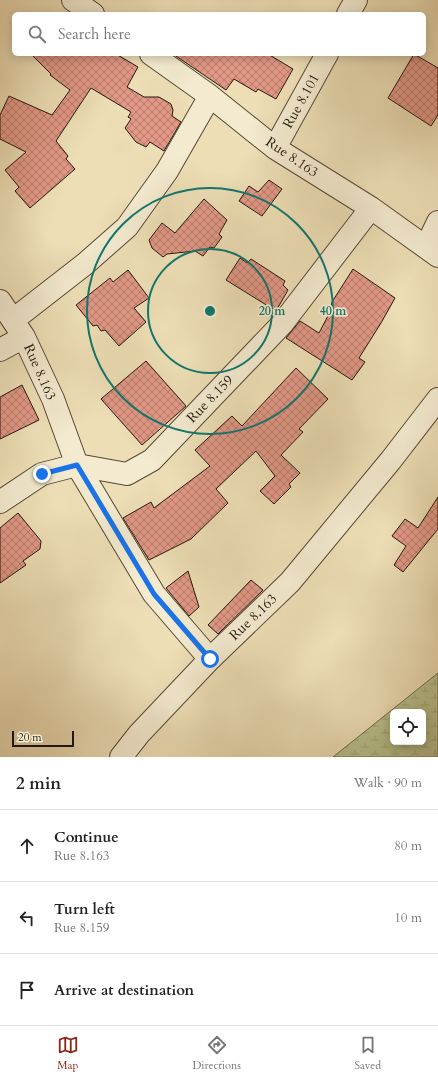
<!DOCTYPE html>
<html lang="en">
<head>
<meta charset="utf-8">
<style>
  body { margin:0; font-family:Cardo,serif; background:#f2f2f2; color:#222 }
  .controls { position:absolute; right:12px; bottom:12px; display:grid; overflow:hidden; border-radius:6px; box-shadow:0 2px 10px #0003 }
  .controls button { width:36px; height:36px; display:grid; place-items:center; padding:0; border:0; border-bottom:1px solid #e0e0e0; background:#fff; color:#222; font:20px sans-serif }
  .scale { position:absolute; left:12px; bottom:10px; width:62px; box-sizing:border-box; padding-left:4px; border:2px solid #24170d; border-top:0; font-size:11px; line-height:14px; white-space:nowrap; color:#24170d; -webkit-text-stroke:3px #f3eacf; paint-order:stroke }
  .stop { position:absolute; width:12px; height:12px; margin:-9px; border:3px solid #1a73e8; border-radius:50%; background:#fff }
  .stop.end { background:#1a73e8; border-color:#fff; box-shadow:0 1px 4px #0008 }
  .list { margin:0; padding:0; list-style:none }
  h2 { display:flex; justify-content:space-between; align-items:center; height:52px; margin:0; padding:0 16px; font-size:17px }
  h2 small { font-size:13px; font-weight:400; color:#767676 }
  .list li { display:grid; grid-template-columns:26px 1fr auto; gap:12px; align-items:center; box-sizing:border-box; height:72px; padding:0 16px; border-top:1px solid #e0e0e0 }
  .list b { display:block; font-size:15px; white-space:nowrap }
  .list p { margin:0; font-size:13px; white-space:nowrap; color:#767676 }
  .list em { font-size:13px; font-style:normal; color:#767676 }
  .icon { flex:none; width:22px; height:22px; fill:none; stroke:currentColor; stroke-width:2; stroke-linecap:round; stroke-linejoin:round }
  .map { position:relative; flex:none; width:438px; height:757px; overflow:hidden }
  .search { position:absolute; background:#fff; box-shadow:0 2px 10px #0003; left:12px; right:12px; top:12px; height:44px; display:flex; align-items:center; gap:10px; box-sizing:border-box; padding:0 14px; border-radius:6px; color:#767676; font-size:15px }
  .sheet { height:268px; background:#fff }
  nav { display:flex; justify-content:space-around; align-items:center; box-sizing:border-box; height:56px; border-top:1px solid #e0e0e0; background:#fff; font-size:11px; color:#767676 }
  nav a { display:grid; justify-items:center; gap:2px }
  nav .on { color:#8f2418 }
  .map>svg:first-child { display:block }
</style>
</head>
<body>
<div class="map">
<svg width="438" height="757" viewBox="0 0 438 757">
  <defs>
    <pattern id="wetland-marsh" width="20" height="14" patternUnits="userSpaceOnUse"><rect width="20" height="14" fill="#b8c18d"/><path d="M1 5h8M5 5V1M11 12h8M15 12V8" fill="none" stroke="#9ea578"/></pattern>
    <pattern id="building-cross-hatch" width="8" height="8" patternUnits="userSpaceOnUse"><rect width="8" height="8" fill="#e19886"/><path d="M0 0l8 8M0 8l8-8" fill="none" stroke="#b67b6c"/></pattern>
  </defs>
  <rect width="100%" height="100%" fill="#eddeb5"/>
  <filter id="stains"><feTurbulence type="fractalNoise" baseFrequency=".005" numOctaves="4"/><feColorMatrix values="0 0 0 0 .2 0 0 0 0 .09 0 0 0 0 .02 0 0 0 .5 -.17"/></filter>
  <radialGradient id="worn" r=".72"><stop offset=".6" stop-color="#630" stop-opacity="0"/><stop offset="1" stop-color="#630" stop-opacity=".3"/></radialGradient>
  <path fill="url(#wetland-marsh)" stroke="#6e6c4d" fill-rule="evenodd" d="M438,673V757H333ZM393,712H423V742H393Z"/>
  <path fill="url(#building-cross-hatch)" stroke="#24170d" d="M31,54H116L138,67L127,87L144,97H159L171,104L173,110L172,116L181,122L164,151L150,142L146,147L136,142L125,128L131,119L128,117L131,112L91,88L56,141L68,156L66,159L75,169L30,208L15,191L19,187L5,170L26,152L0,139V115L9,96L52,115L70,90L50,75L51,74Z
    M173,54H268L293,69L276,99L258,89L256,92L234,79L226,90Z
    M414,54L438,68V115L431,126L388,98Z
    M269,180L282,189L262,216L239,201L249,186L258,192Z
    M204,199L227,220L219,234L222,237L214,248L210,247L203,256L195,251L167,254L163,257L152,248L149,240L162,223L175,233Z
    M240,258L247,263L251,259L285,281L283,285L288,290L276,311L226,280Z
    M353,269L395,298L381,323L359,358L365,362L352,380L286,338L300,321L319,333L330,312L332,302Z
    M128,270L149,298L134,308L146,322L119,346L105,330L101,331L97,325L93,326L76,305L110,278L113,282Z
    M146,361L186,406L142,445L101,399Z
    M296,368L328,399L299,429L303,432L281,455L300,473L289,484L291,487L274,504L260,491L275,476L256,451L216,489L228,503L191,539L149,560L123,518L151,502L154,508L210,466L195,450L232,416L242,426Z
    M22,385L39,420L0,439V397Z
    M438,497V529L403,572L394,565L406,546L392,536L405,519L418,528Z
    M18,513L41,541L40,549L23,561L26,565L0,583V528Z
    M188,571L199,607L189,616L166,588Z
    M251,580L263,590L218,634L208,625Z"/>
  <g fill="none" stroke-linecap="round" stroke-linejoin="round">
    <g stroke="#564937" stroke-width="24">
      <path id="minor" d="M73,0L93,14
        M348,14L356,0
        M151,54L210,96L275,148L371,208L438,256
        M275,148L327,54
        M426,247L438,222
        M0,301L24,337L53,399L77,465L154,594L210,659L290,582L391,460L438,399
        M13,320L85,264L127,227L167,171L210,96
        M0,350L24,337
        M0,502L42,474L77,465L127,474L152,460L282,324L371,208
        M121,757L139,734L210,659"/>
    </g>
    <use href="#minor" stroke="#f3eacf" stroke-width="22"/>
  </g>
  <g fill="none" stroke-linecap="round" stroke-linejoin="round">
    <path stroke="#1a73e8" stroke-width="5" d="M42,474L77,465L154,594L210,659"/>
  </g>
  <g fill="none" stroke="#0f766e" stroke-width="2">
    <circle cx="210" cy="311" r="62"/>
    <circle cx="210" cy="311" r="123"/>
  </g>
  <g text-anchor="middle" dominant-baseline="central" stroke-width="3.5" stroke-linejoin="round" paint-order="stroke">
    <g font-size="14" fill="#24170d" stroke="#f3eacf">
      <text transform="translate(301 101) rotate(-61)">Rue 8.101</text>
      <text transform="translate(292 157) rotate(34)">Rue 8.163</text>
      <text transform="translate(40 372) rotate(66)">Rue 8.163</text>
      <text transform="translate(210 399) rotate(-46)">Rue 8.159</text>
      <text transform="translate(253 617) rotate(-44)">Rue 8.163</text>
    </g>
  </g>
  <circle cx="210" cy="311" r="6" fill="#0f766e" stroke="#f3eacf" stroke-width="2"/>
  <g font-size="12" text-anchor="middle" font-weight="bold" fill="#0f766e" stroke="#f3eacf" stroke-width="3.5" stroke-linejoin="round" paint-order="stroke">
    <text x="272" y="315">20 m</text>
    <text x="333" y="315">40 m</text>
  </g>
  <rect width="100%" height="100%" filter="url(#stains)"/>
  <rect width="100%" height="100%" fill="url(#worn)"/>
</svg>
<div class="controls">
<button><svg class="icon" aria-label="locate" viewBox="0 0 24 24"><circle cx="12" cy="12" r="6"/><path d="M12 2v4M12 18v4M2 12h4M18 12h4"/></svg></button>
</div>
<div class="scale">20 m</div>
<div class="stop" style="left:210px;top:659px"></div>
<div class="stop end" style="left:42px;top:474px"></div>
<div class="search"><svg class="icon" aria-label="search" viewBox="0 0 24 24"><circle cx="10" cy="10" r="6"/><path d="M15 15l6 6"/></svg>Search here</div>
</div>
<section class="sheet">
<h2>2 min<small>Walk · 90 m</small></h2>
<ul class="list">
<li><svg class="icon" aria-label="ahead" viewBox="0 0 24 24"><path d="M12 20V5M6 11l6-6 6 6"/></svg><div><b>Continue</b><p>Rue 8.163</p></div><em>80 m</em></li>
<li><svg class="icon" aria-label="left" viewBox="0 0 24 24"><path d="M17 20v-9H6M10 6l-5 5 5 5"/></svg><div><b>Turn left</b><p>Rue 8.159</p></div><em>10 m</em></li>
<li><svg class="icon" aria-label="arrive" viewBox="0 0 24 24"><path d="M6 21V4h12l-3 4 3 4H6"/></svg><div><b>Arrive at destination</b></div></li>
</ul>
</section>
<nav>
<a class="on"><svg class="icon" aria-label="map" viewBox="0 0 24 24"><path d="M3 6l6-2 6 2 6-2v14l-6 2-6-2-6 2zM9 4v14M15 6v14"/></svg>Map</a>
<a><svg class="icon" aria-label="directions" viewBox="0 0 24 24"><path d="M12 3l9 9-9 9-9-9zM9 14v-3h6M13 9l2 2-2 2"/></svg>Directions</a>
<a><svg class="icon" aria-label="saved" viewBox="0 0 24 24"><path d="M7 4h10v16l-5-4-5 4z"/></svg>Saved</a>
</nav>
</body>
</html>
